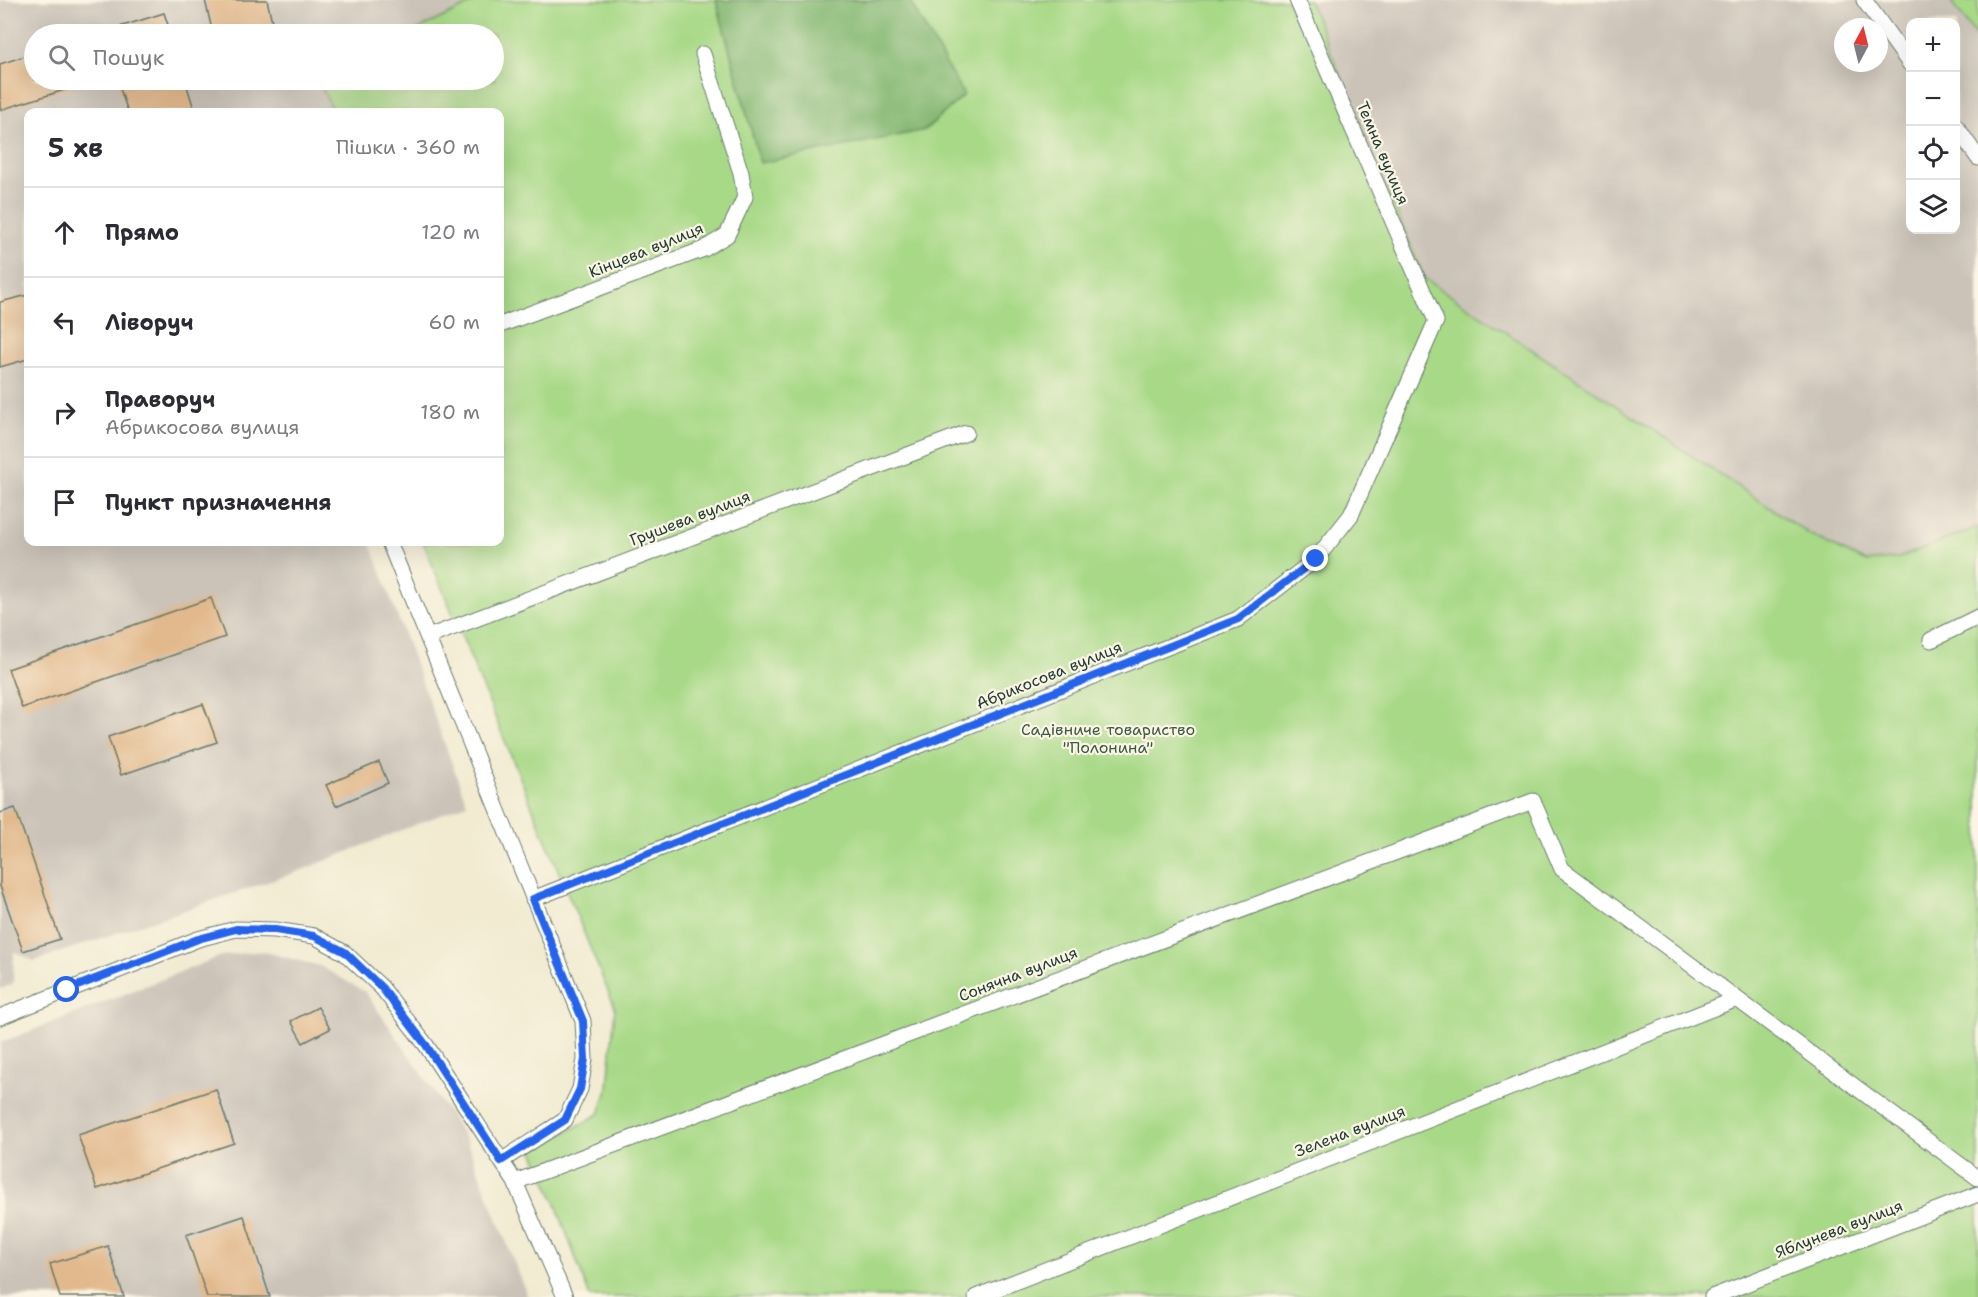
<!DOCTYPE html>
<html lang="uk">
<head>
<meta charset="utf-8">
<style>
  body { margin:0; font-family:"Shantell Sans",sans-serif; background:#f2f2f3; color:#2b2b33 }
  .controls { position:absolute; right:18px; top:18px; display:grid; overflow:hidden; border-radius:12px; box-shadow:0 6px 24px #0002 }
  .controls button { width:54px; height:54px; display:grid; place-items:center; padding:0; border:0; border-bottom:2px solid #e1e1e2; background:#fff; color:#2b2b33; font:30px sans-serif }
  .compass { position:absolute; left:1834px; top:18px; width:54px; height:54px; border-radius:50%; background:#fff; box-shadow:0 6px 24px #0002; rotate:7deg }
  .stop { position:absolute; width:18px; height:18px; margin:-14px; border:4px solid #2563eb; border-radius:50%; background:#fff }
  .stop.end { background:#2563eb; border-color:#fff; box-shadow:0 2px 6px #0008 }
  .list { margin:0; padding:0; list-style:none }
  h2 { display:flex; justify-content:space-between; align-items:center; height:78px; margin:0; padding:0 24px; font-size:26px }
  h2 small { font-size:20px; font-weight:400; color:#7c7c81 }
  .list li { display:grid; grid-template-columns:39px 1fr auto; gap:18px; align-items:center; box-sizing:border-box; height:90px; padding:0 24px; border-top:2px solid #e1e1e2 }
  .list b { display:block; font-size:22px; white-space:nowrap }
  .list p { margin:0; font-size:20px; white-space:nowrap; color:#7c7c81 }
  .list em { font-size:20px; font-style:normal; color:#7c7c81 }
  .icon { flex:none; width:33px; height:33px; fill:none; stroke:currentColor; stroke-width:2; stroke-linecap:round; stroke-linejoin:round }
  .map { position:relative; flex:none; width:1978px; height:1297px; overflow:hidden }
  .search { position:absolute; background:#fff; box-shadow:0 6px 24px #0002; left:24px; top:24px; width:480px; height:66px; display:flex; align-items:center; gap:15px; box-sizing:border-box; padding:0 21px; border-radius:33px; color:#7c7c81; font-size:22px }
  .panel { position:absolute; background:#fff; box-shadow:0 6px 24px #0002; left:24px; top:108px; width:480px; height:438px; border-radius:12px }
  .map>svg:first-child { display:block }
</style>
</head>
<body>
<div class="map">
<svg width="1978" height="1297" viewBox="0 0 1978 1297">
  <rect width="100%" height="100%" fill="#fcf5e5"/>
  <filter id="ink" filterUnits="userSpaceOnUse"><feTurbulence type="fractalNoise" baseFrequency=".0167" numOctaves="2"/><feDisplacementMap in="SourceGraphic" scale="12" xChannelSelector="R" yChannelSelector="G"/><feConvolveMatrix kernelMatrix="1 2 1 2 8 2 1 2 1" color-interpolation-filters="sRGB"/></filter>
  <filter id="wash" filterUnits="userSpaceOnUse"><feTurbulence type="fractalNoise" baseFrequency=".008" numOctaves="4" result="noise"/><feDisplacementMap in="SourceGraphic" scale="24" xChannelSelector="R" yChannelSelector="G"/><feGaussianBlur stdDeviation="1.35" result="paint"/><feColorMatrix in="noise" values="0 0 0 0 0 0 0 0 0 0 0 0 0 0 0 0 0 1.4 0 .05"/><feComposite in="paint" operator="in"/></filter>
  <g filter="url(#wash)">
    <rect width="100%" height="100%" fill="#f2ebd2"/>
    <path fill="#cbc3b8" fill-rule="evenodd" d="M0,0H479L408,34H34V80H318L333,112H28V542H370L467,804L297,872L34,961L14,951L13,984L0,989Z
      M1309,0H1950L1978,39V527L1898,558L1866,562L1811,535L1424,278ZM1910,22H1956V230H1910ZM1843,27H1879V63H1843Z
      M261,951L320,966L365,992L450,1114L466,1140L528,1297H0V1043L221,956Z"/>
    <path fill="#a8d987" stroke="#648b5e" stroke-width="1.5" d="M479,0H1309L1424,278L1811,535L1866,562L1899,558L1978,527V1297H590L554,1199L533,1151L599,1114L608,1087L615,1008L423,542H500V112H333L318,80H494V34H408Z
      M1950,0H1978V39Z"/>
    <path fill="#86b974" stroke="#527b54" stroke-width="1.5" d="M716,0H909L964,95L925,130L760,163Z"/>
    <g id="blocks">
      <path fill="#e2b98d" d="M205,0H267L275,34H213Z
        M164,13L171,34H97Z
        M34,53V80H97L0,110V64Z
        M117,80H185L195,112H128Z
        M28,295V359L0,367V302Z
        M211,598L225,637L22,708L8,669Z
        M203,704L217,742L121,775L108,737Z
        M379,762L388,783L336,806L326,785Z
        M15,808L60,939L23,951L0,886V813Z
        M318,1007L330,1029L303,1043L291,1021Z
        M216,1089L234,1143L97,1189L78,1135Z
        M244,1216L270,1297H207L186,1235Z
        M108,1246L124,1297H60L50,1264Z"/>
    </g>
  </g>
  <g filter="url(#ink)">
    <use href="#blocks" fill-opacity="0" stroke="#697a6b" stroke-width="1.5"/>
    <g fill="none" stroke-linecap="round" stroke-linejoin="round">
      <g stroke="#697a6b" stroke-width="17">
        <path id="lane" d="M1864,0L1910,64
          M1956,126L1978,158
          M500,325L704,249L727,235L745,197L741,173L703,54
          M389,542L583,1021L585,1059L580,1089L565,1120L501,1161
          M428,637L966,433
          M1931,640L1978,617
          M533,899L1238,619L1316,559L1351,515L1436,321L1297,0
          M0,1017L198,939L236,929L275,930L314,936L345,953L382,988L426,1045L515,1182L565,1297
          M515,1182L1533,801L1562,869L1978,1178
          M976,1297L1737,999
          M1712,1297L1978,1194"/>
      </g>
      <use href="#lane" stroke="#fff" stroke-width="15"/>
    </g>
  </g>
  <g fill="none" stroke-linecap="round" stroke-linejoin="round" filter="url(#ink)">
    <path stroke="#2563eb" stroke-width="8" d="M67,990L198,939L236,929L275,930L314,936L345,952L382,988L426,1045L501,1161L565,1120L580,1089L585,1059L583,1021L533,899L1238,619L1316,559"/>
  </g>
  <g text-anchor="middle" dominant-baseline="central" stroke-width="4.5" stroke-linejoin="round" paint-order="stroke">
    <g font-size="16" fill="#1f3d34" stroke="#fcf5e5">
      <text transform="translate(1383 153) rotate(67)">Темна вулиця</text>
      <text transform="translate(646 250) rotate(-22)">Кінцева вулиця</text>
      <text transform="translate(690 518) rotate(-21)">Грушева вулиця</text>
      <text transform="translate(1049 675) rotate(-22)">Абрикосова вулиця</text>
      <text transform="translate(1018 974) rotate(-21)">Сонячна вулиця</text>
      <text transform="translate(1350 1131) rotate(-21)">Зелена вулиця</text>
      <text transform="translate(1839 1229) rotate(-21)">Яблунева вулиця</text>
    </g>
    <g font-size="16" fill="#3a5c45" stroke="#fcf5e5">
      <text x="1108" y="729">Садівниче товариство<tspan x="1108" dy="18">"Полонина"</tspan></text>
    </g>
  </g>
</svg>
<div class="controls">
<button>+</button>
<button>−</button>
<button><svg class="icon" aria-label="locate" viewBox="0 0 24 24"><circle cx="12" cy="12" r="6"/><path d="M12 2v4M12 18v4M2 12h4M18 12h4"/></svg></button>
<button><svg class="icon" aria-label="layers" viewBox="0 0 24 24"><path d="M12 4l9 5-9 5-9-5zM3 14l9 5 9-5"/></svg></button>
</div>
<svg class="compass" viewBox="-18 -18 36 36"><path d="M0-13l5 13h-10z" fill="#e53935"/><path d="M0 13l5-13h-10z" fill="#7c7c81"/></svg>
<div class="stop" style="left:67px;top:990px"></div>
<div class="stop end" style="left:1316px;top:559px"></div>
<div class="search"><svg class="icon" aria-label="search" viewBox="0 0 24 24"><circle cx="10" cy="10" r="6"/><path d="M15 15l6 6"/></svg>Пошук</div>
<section class="panel">
<h2>5 хв<small>Пішки · 360 m</small></h2>
<ul class="list">
<li><svg class="icon" aria-label="ahead" viewBox="0 0 24 24"><path d="M12 20V5M6 11l6-6 6 6"/></svg><div><b>Прямо</b></div><em>120 m</em></li>
<li><svg class="icon" aria-label="left" viewBox="0 0 24 24"><path d="M17 20v-9H6M10 6l-5 5 5 5"/></svg><div><b>Ліворуч</b></div><em>60 m</em></li>
<li><svg class="icon" aria-label="right" viewBox="0 0 24 24"><path d="M7 20v-9h11M14 6l5 5-5 5"/></svg><div><b>Праворуч</b><p>Абрикосова вулиця</p></div><em>180 m</em></li>
<li><svg class="icon" aria-label="arrive" viewBox="0 0 24 24"><path d="M6 21V4h12l-3 4 3 4H6"/></svg><div><b>Пункт призначення</b></div></li>
</ul>
</section>
</div>
</body>
</html>
